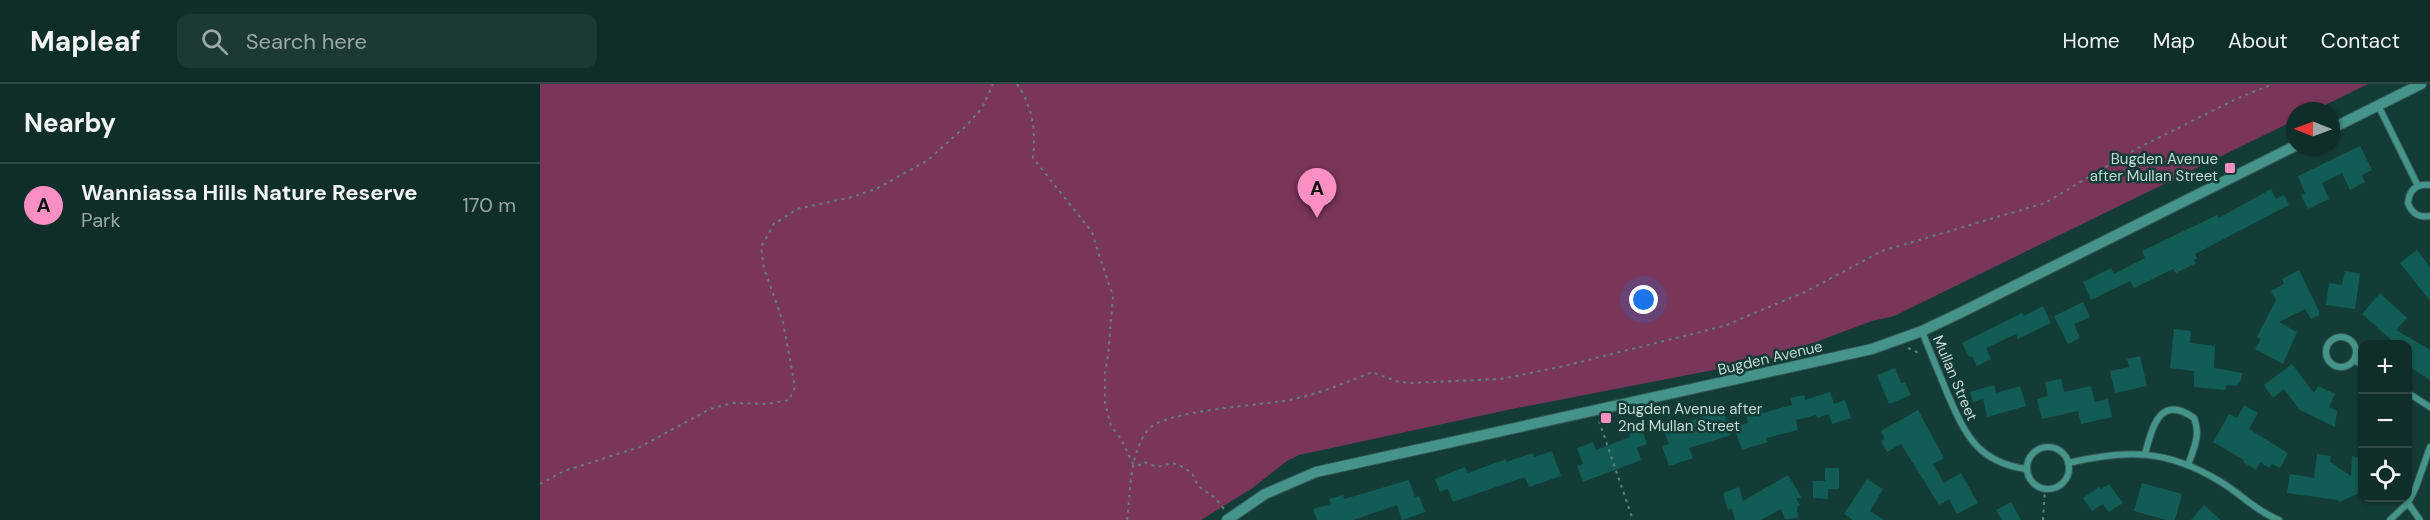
<!DOCTYPE html>
<html lang="en">
<head>
<meta charset="utf-8">
<style>
  body { margin:0; font-family:"DM Sans",sans-serif; background:#1d3935; color:#f1f3f6 }
  .controls { position:absolute; right:18px; bottom:18px; display:grid; overflow:hidden; border-radius:12px; box-shadow:0 2px 4px #0004 }
  .controls button { width:54px; height:54px; display:grid; place-items:center; padding:0; border:0; border-bottom:2px solid #2f4946; background:#0f2d29; color:#f1f3f6; font:30px sans-serif }
  .compass { position:absolute; left:1746px; top:18px; width:54px; height:54px; border-radius:50%; background:#0f2d29; box-shadow:0 2px 4px #0004; rotate:271deg }
  .you { position:absolute; left:1104px; top:216px; width:21px; height:21px; margin:-15px; border:4px solid #fff; border-radius:50%; background:#1a73e8; box-shadow:0 0 0 9px #1a73e833 }
  .badge { display:grid; place-items:center; width:39px; height:39px; border-radius:50%; background:#fb8fc4; color:#111; font-size:20px; font-weight:700 }
  .pin { position:absolute; translate:-50% -50px; filter:drop-shadow(0 2px 3px #0008) }
  .pin::after { content:''; position:absolute; top:32px; width:21px; height:18px; background:inherit; clip-path:polygon(0 0,100% 0,50% 100%) }
  .list { margin:0; padding:0; list-style:none }
  h2 { display:flex; justify-content:space-between; align-items:center; height:78px; margin:0; padding:0 24px; font-size:26px }
  h2 small { font-size:20px; font-weight:400; color:#9ba8a8 }
  .list li { display:grid; grid-template-columns:39px 1fr auto; gap:18px; align-items:center; box-sizing:border-box; height:84px; padding:0 24px; border-top:2px solid #2f4946 }
  .list b { display:block; font-size:22px; white-space:nowrap }
  .list p { margin:0; font-size:20px; white-space:nowrap; color:#9ba8a8 }
  .list em { font-size:20px; font-style:normal; color:#9ba8a8 }
  .icon { flex:none; width:33px; height:33px; fill:none; stroke:currentColor; stroke-width:2; stroke-linecap:round; stroke-linejoin:round }
  .map { position:relative; flex:none; width:1890px; height:436px; overflow:hidden }
  header { display:flex; align-items:center; gap:36px; box-sizing:border-box; height:84px; padding:0 30px; background:#0f2d29; border-bottom:2px solid #2f4946 }
  header strong { font-size:28px }
  nav { display:flex; gap:33px; margin-inline-start:auto; font-size:21px }
  .search { width:420px; height:54px; background:#1d3935; display:flex; align-items:center; gap:15px; box-sizing:border-box; padding:0 21px; border-radius:12px; color:#9ba8a8; font-size:22px }
  main { display:flex }
  aside { flex:1; background:#0f2d29 }
  .map>svg:first-child { display:block }
</style>
</head>
<body>
<header>
<strong>Mapleaf</strong>
<div class="search"><svg class="icon" aria-label="search" viewBox="0 0 24 24"><circle cx="10" cy="10" r="6"/><path d="M15 15l6 6"/></svg>Search here</div>
<nav><a>Home</a><a>Map</a><a>About</a><a>Contact</a></nav>
</header>
<main>
<aside>
<h2>Nearby<small></small></h2>
<ul class="list">
<li><span class="badge">A</span><div><b>Wanniassa Hills Nature Reserve</b><p>Park</p></div><em>170 m</em></li>
</ul>
</aside>
<div class="map">
<svg width="1890" height="436" viewBox="0 0 1890 436">
  <rect width="100%" height="100%" fill="#143c37"/>
  <path fill="#7a3659" d="M0,0H1828L1773,27H1755V36L1354,232L1332,237L1230,275L972,325L759,371L747,377L711,405L661,436H0Z"/>
  <path fill="#115c55" d="M1820,62L1832,86L1822,91L1825,98L1810,106L1802,89L1782,99L1789,115L1768,125L1761,111L1765,109L1758,92Z
    M1731,105L1736,115L1744,111L1749,121L1655,170L1657,175L1654,176L1656,179L1636,189L1633,185L1594,204L1590,197L1551,216L1543,198L1571,184L1574,190L1605,174L1602,167L1677,131L1679,134Z
    M1877,166L1890,183V217L1860,179Z
    M1759,186L1779,227V231L1771,235L1765,225L1739,238L1757,248L1743,280L1715,265L1721,255L1717,253L1736,216L1731,207L1744,200L1742,195Z
    M1805,187L1820,190L1815,225L1786,221L1789,199L1802,201Z
    M1840,209L1867,234L1856,246L1890,266V296L1868,282V261H1857L1822,230Z
    M1543,218L1550,233L1534,240L1540,254L1528,260L1514,232Z
    M1503,222L1511,239L1478,255L1476,250L1446,264L1451,275L1437,282L1432,272L1429,273L1422,259L1482,229L1484,232Z
    M1634,245L1651,247L1650,259L1675,262L1674,284L1702,289L1701,296L1696,302L1686,301V306L1654,303V287L1630,284Z
    M1600,272L1607,302L1575,309L1570,287L1589,283L1587,275Z
    M1752,280L1774,309L1778,302L1795,310L1789,323L1797,327L1795,343L1760,326L1744,305L1733,314L1724,301Z
    M1355,284L1361,299L1365,298L1371,311L1349,320L1337,291Z
    M1521,295L1524,308L1551,302L1555,318L1568,315L1572,333L1541,340L1538,327L1502,335L1497,315L1508,312L1505,298Z
    M1454,301L1456,309L1480,302L1486,322L1447,333L1443,315L1433,318L1430,308Z
    M1290,308L1294,320L1305,316L1311,334L1292,340L1289,330L1277,334L1276,331L1256,336L1258,346L1226,354L1228,358L1202,366L1194,343L1208,339L1206,330L1210,328L1209,324L1221,320L1223,329L1252,321L1250,314L1264,311L1265,316Z
    M1704,321L1718,329L1709,345L1748,369L1740,384L1732,380L1729,384L1720,378L1716,386L1703,378L1704,376L1673,358L1689,330L1697,334Z
    M1183,326L1191,351L1149,364L1153,374L1129,382L1122,362L1129,360L1123,345Z
    M1378,326L1404,374L1393,380L1404,399L1421,389L1438,419L1417,430L1409,415L1399,421L1361,360L1347,368L1341,357L1345,355L1341,347Z
    M1102,345L1107,360L1097,364L1101,376L1043,398L1037,382L1043,380L1037,364L1053,358L1056,366L1090,353L1089,350Z
    M1012,367L1021,392L989,403L985,393L913,418L908,405L900,408L895,395L925,383L928,389L966,375V378L993,369L994,373Z
    M1777,370L1791,372L1790,378L1811,392L1812,372L1822,375V408L1799,418L1798,416L1747,409L1750,390L1774,394Z
    M1285,384H1299V405H1288V415L1273,414V397H1285Z
    M1248,391L1262,414H1256L1260,421L1257,423L1258,434L1245,435L1241,425L1221,436H1195L1192,425L1188,426L1183,409L1199,403L1203,417Z
    M1327,395L1343,405L1330,427L1344,436H1313L1304,430Z
    M869,396L875,413L879,412L885,428L862,436L857,421L813,436H777L773,425L791,420L789,415L803,411L804,415Z
    M1602,399L1642,410L1635,436H1626L1594,427Z
    M1569,400L1583,419L1569,428L1563,420L1552,427L1543,414L1559,403L1561,405Z
    M1471,418L1481,436H1462L1456,426Z
    M1664,421L1681,436H1651Z"/>
  <g fill="none" stroke-linecap="round" stroke-linejoin="round">
    <g stroke="#345854" stroke-width="8">
      <path id="minor" d="M1838,21L1878,102
        M1890,101C1877,99 1869,106 1868,119C1872,130 1879,134 1890,132
        M1382,247C1390,268 1399,289 1408,311C1426,352 1438,378 1486,385
        M1786 268a15 15 0 1 1 30 0a15 15 0 1 1-30 0Z
        M1814,276L1822,281
        M1868,309L1890,323
        M1487 384a21 21 0 1 1 42 0a21 21 0 1 1-42 0Z
        M1605,370C1612,345 1619,309 1654,334C1661,350 1654,364 1648,381
        M1528,379C1587,365 1627,365 1681,398C1701,410 1716,427 1739,436
        M1868,419L1880,436
        M1850,436L1868,419L1876,403L1890,363"/>
    </g>
    <g stroke="#345854" stroke-width="12">
      <path id="tertiary" d="M1791,45L1881,0
        M687,436L725,410L776,388L1332,265L1382,247L1422,228L1755,62"/>
    </g>
    <path stroke="#5f7f7b" stroke-width="2" stroke-dasharray="3 4.5" stroke-linecap="butt" d="M477,0C493,23 496,47 493,74L552,148L560,174L573,212L568,272L565,289V319L571,342L581,355L593,380L600,381L604,378L617,383L633,379L641,382L652,389L658,402L675,414L684,425
      M1368,264L1381,270
      M1398,264L1401,263L1400,251
      M1059,337L1093,436
      M0,400L24,387L100,363L170,325L192,319L227,320L249,316L255,303L243,238L224,184L221,163L234,140L257,125L312,113L338,104L388,76L426,42L442,24L453,0
      M587,436C591,407 589,372 607,347C623,325 724,322 754,315C780,309 806,299 832,288L856,297L870,299L961,295L1020,283L1184,242L1267,207L1342,167L1505,119L1596,65L1696,15L1733,0
      M1503,436L1505,405"/>
    <use href="#minor" stroke="#44948a" stroke-width="6"/>
    <use href="#tertiary" stroke="#44948a" stroke-width="10"/>
  </g>
  <g fill="#fb8fc4" stroke="#143c37" stroke-width="2">
    <rect x="1684" y="78" width="12" height="12" rx="3"/>
    <rect x="1060" y="328" width="12" height="12" rx="3"/>
  </g>
  <g text-anchor="middle" dominant-baseline="central" stroke-width="5" stroke-linejoin="round" paint-order="stroke">
    <g font-size="15" fill="#c5dad6" stroke="#143c37" text-anchor="end">
      <text x="1678" y="75">Bugden Avenue<tspan x="1678" dy="17">after Mullan Street</tspan></text>
      <text x="1078" y="325" text-anchor="start">Bugden Avenue after<tspan x="1078" dy="17">2nd Mullan Street</tspan></text>
    </g>
    <g font-size="15" fill="#c5dad6" stroke="#143c37">
      <text transform="translate(1230 274) rotate(-13)">Bugden Avenue</text>
      <text transform="translate(1415 294) rotate(67)">Mullan Street</text>
    </g>
  </g>
</svg>
<div class="controls">
<button>+</button>
<button>−</button>
<button><svg class="icon" aria-label="locate" viewBox="0 0 24 24"><circle cx="12" cy="12" r="6"/><path d="M12 2v4M12 18v4M2 12h4M18 12h4"/></svg></button>
</div>
<svg class="compass" viewBox="-18 -18 36 36"><path d="M0-13l5 13h-10z" fill="#e53935"/><path d="M0 13l5-13h-10z" fill="#9ba8a8"/></svg>
<div class="you"></div>
<div class="pin badge" style="left:777px;top:134px">A</div>
</div>
</main>
</body>
</html>
